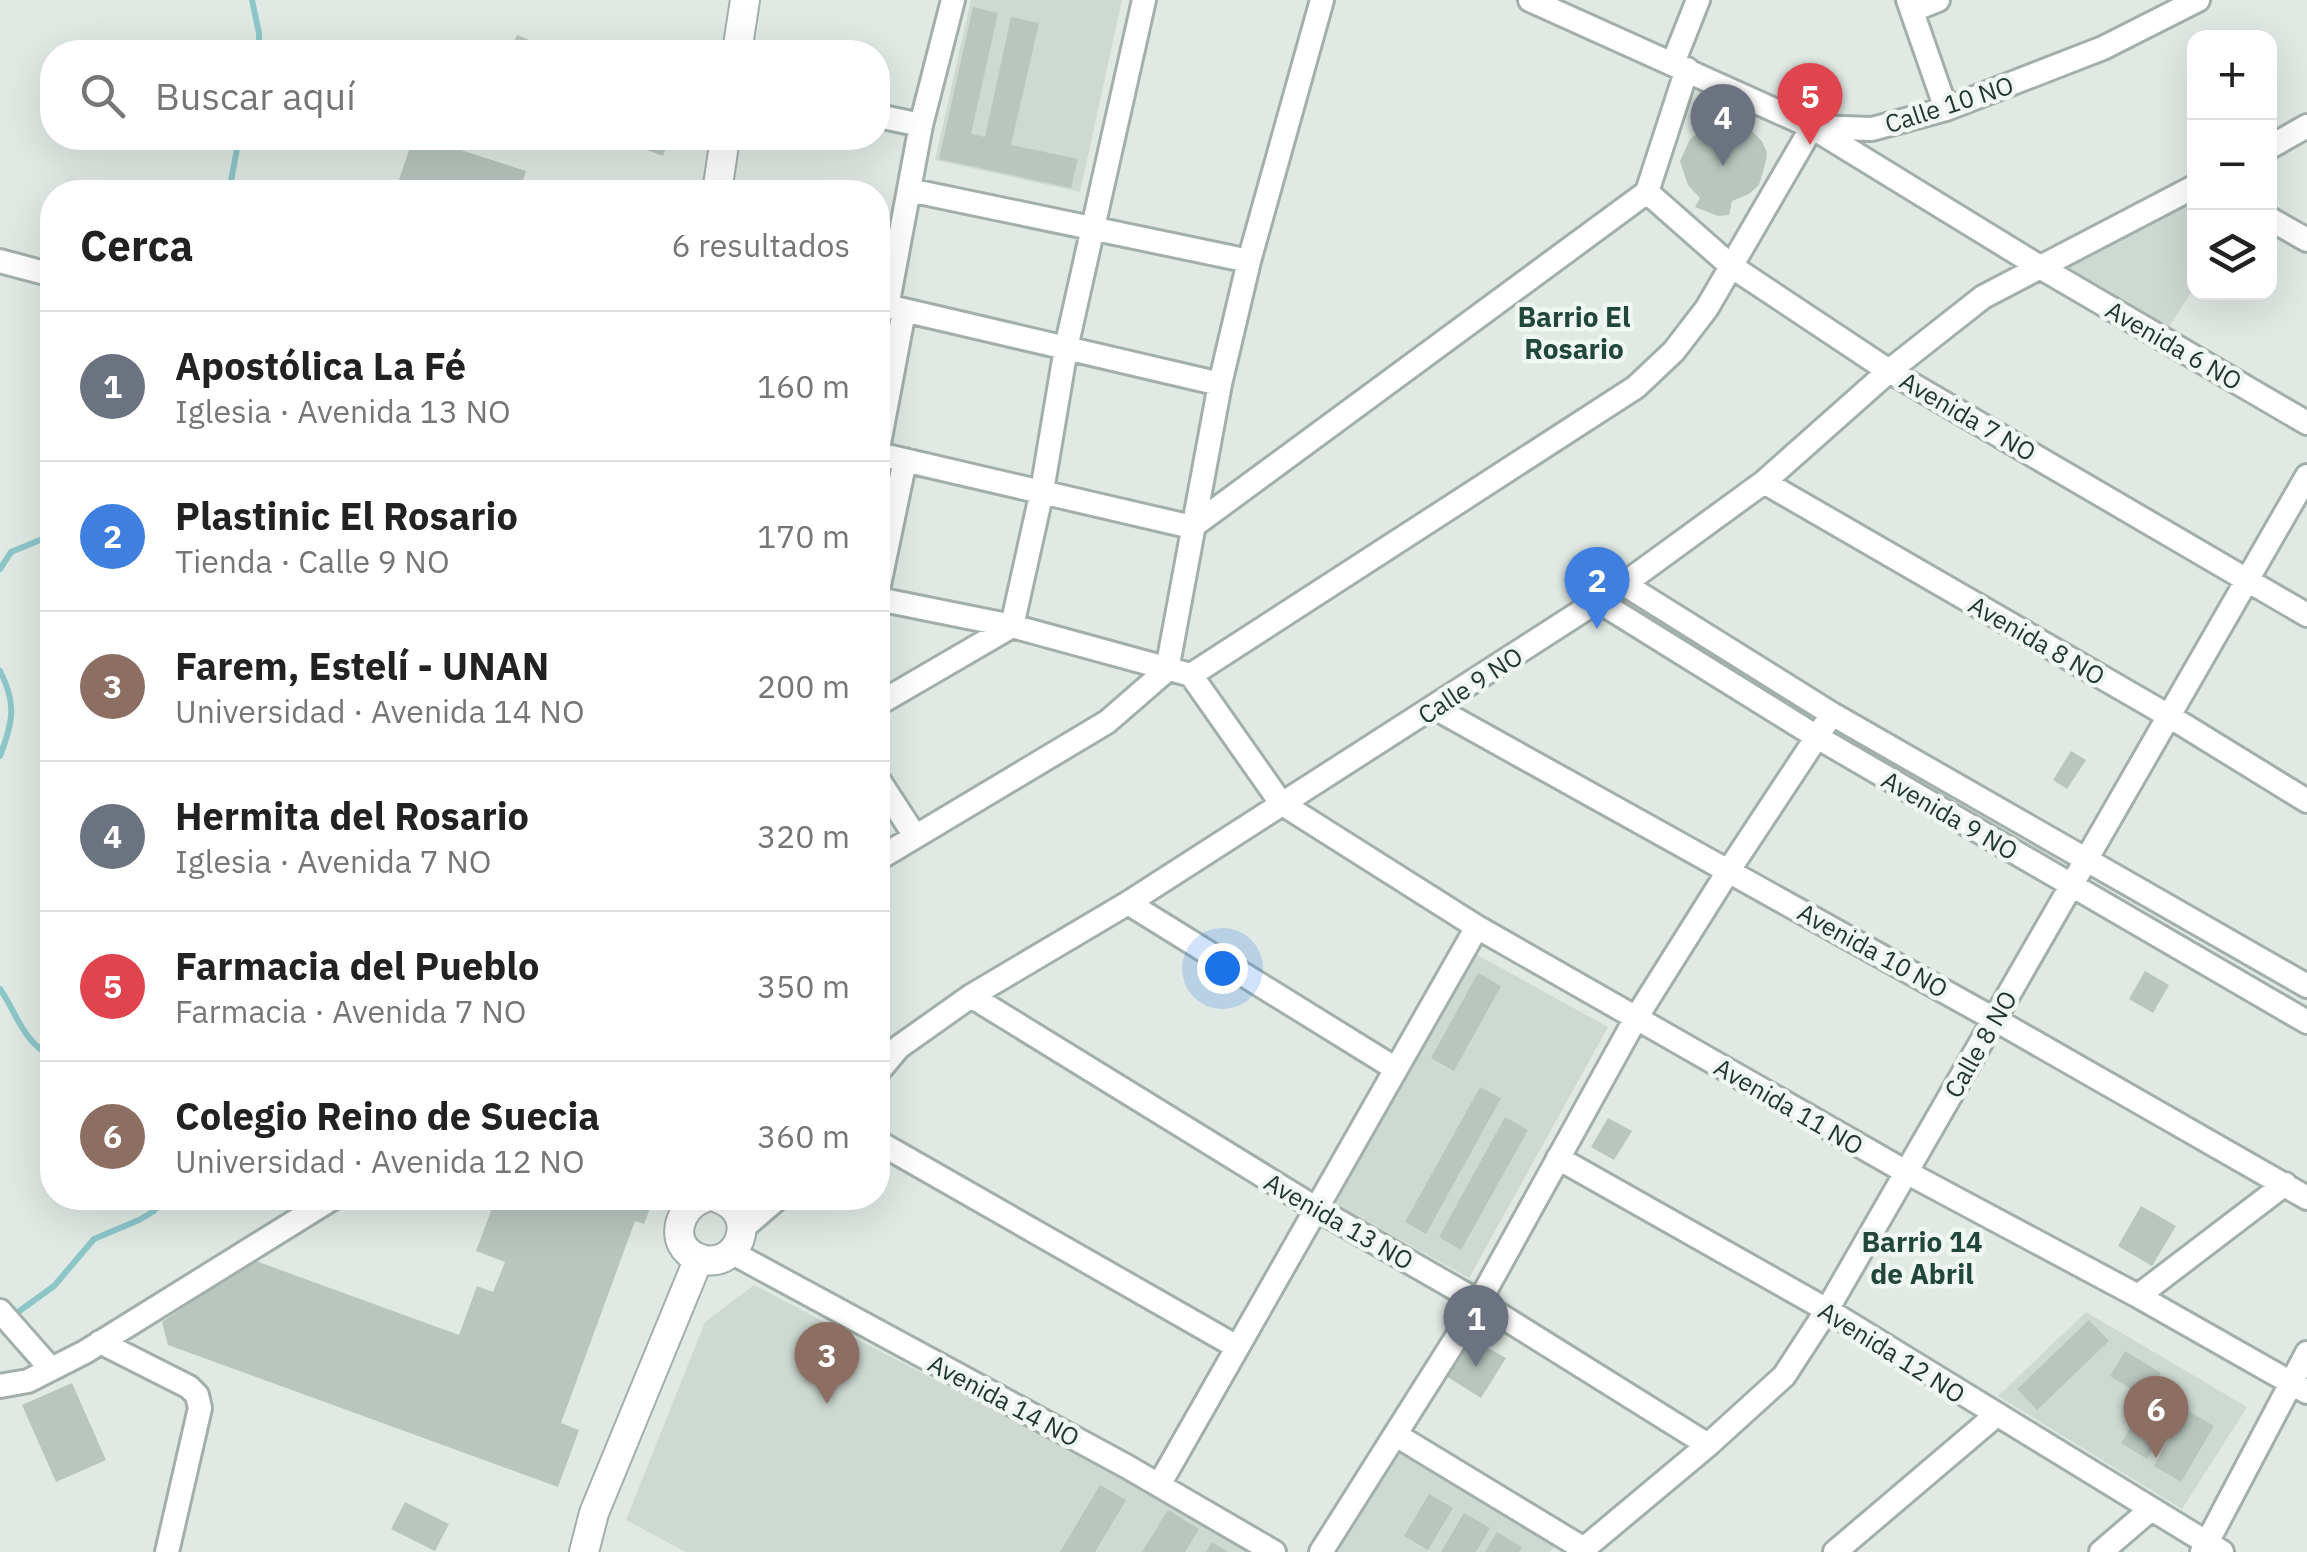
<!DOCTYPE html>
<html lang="es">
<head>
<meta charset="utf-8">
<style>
  body { margin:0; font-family:"IBM Plex Sans",sans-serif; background:#f2f2f2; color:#222 }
  .controls { position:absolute; right:30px; top:30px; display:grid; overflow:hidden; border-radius:20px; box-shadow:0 10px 40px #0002 }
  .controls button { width:90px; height:90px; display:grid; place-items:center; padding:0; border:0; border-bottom:2px solid #e0e0e0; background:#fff; color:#222; font:50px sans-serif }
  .you { position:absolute; left:1222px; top:968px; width:35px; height:35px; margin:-25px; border:8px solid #fff; border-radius:50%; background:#1a73e8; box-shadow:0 0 0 15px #1a73e833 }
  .badge { display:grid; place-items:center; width:65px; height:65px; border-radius:50%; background:#2563eb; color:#fff; font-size:32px; font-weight:700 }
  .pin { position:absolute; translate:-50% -82px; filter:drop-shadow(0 2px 5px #0008) }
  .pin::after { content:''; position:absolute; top:52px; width:35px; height:30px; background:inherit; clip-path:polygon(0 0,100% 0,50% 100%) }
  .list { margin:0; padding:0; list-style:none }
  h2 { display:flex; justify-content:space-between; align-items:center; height:130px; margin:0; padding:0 40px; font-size:42px }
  h2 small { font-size:32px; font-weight:400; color:#767676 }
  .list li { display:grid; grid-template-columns:65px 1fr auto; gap:30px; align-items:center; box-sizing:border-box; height:150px; padding:0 40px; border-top:2px solid #e0e0e0 }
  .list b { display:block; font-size:38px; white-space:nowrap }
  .list p { margin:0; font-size:32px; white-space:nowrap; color:#767676 }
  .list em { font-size:32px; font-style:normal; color:#767676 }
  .icon { flex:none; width:55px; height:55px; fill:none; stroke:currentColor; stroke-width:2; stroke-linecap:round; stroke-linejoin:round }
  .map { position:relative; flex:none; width:2307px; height:1552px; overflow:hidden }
  .search { position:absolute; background:#fff; box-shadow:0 10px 40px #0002; left:40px; top:40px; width:850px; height:110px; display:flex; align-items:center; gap:25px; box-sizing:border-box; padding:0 35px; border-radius:40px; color:#767676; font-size:38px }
  .panel { position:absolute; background:#fff; box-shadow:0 10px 40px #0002; left:40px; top:180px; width:850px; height:1030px; border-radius:40px }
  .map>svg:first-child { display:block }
</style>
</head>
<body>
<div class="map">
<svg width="2307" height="1552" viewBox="0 0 2307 1552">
  <rect width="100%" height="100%" fill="#e0e9e4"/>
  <path fill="#ced9d3" d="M971,0H1122L1080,192L935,160Z
    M2194,190V288L2167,330L2062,270Z
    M1470,951L1608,1027L1469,1278L1331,1201Z
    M754,1285L1138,1486L1251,1552H686L626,1520L705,1322Z
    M2086,1312L2247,1407L2182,1509L1998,1396Z
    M1399,1446L1565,1539L1549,1552H1331Z"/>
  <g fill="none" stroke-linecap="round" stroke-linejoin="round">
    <path stroke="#8dc6c9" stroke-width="6" d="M252,0L259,33V52
      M229,192L239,138
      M0,569L11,552L52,535
      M0,671C17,704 13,722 0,756
      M0,989C17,1013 23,1043 52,1056
      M14,1315L54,1286L94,1239L139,1220L154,1211L164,1198"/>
  </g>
  <path fill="#b8c6bf" d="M973,7L998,13L971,134L985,137L1011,17L1039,23L1011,145L1078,159L1071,188L939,159Z
    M517,35L559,52H510Z
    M1730,110L1731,124L1745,125L1762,141L1767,153L1766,161L1759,185L1749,194L1732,201L1729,215L1718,216L1695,207L1700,198L1688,185L1680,161L1690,139L1710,125L1709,114Z
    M413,138H423L526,171L519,192H395Z
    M616,138H670L663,156Z
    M2071,751L2086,760L2067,789L2053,780Z
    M2145,971L2169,985L2153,1013L2129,999Z
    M1478,973L1501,986L1454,1071L1431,1058Z
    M1480,1087L1501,1098L1426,1234L1405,1222Z
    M1505,1117L1528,1130L1461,1250L1439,1237Z
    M1608,1118L1632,1131L1614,1160L1591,1147Z
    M496,1198H654L644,1224L635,1221L561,1423L579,1430L558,1487L168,1345L162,1322L253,1260L459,1335L477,1286L493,1292L505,1262L476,1251Z
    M2141,1206L2176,1226L2152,1266L2118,1246Z
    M2089,1320L2109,1341L2037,1410L2017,1389Z
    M1470,1338L1506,1358L1481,1398L1446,1376Z
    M2125,1351L2161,1373L2146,1398L2110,1376Z
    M72,1383L106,1460L56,1482L22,1405Z
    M2151,1394L2177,1411L2147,1459L2121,1443Z
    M2186,1410L2214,1426L2181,1482L2154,1466Z
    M1100,1485L1126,1500L1095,1552H1060Z
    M1429,1494L1453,1508L1428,1550L1404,1536Z
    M405,1502L449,1524L435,1551L391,1529Z
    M1168,1510L1199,1529L1185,1552H1142Z
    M1464,1513L1490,1528L1476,1552H1441Z
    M1497,1532L1522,1547L1519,1552H1485Z
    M1212,1542L1228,1552H1206Z"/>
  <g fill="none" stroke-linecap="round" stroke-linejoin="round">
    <g stroke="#a3b0aa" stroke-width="28">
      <path id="minor" d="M1530,0L1812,127L1872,129L1946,109L2103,48L2198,0
        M1908,0L1946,109
        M1913,10L1938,0
        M1673,63L1698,0
        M878,116L921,125
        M1815,129L2040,267L2307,423
        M2270,147L2307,126
        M909,190L1249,261
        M1647,192L1731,266L1889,371L2307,615
        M2270,219L2307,240
        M0,261L52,275
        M878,304L1220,384
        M887,307L921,125L953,0
        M878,449L904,311
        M878,454L1192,527L1647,192L1687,69
        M1764,482L2169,716L2307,801
        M1624,584L1832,714L2307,986
        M878,590L905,460
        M878,599L1012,626L1191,675L1636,387L1674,351L1707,308L1812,127
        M1598,601L1817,737L2307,1022
        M1191,675L1281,803L1477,927L1906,1172L2138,1296L2307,1392
        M878,704L1012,626L1042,491L1066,348L1144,0
        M1435,708L1994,1019L2307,1198
        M878,779L915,836
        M878,859L1107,722L1167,670L1220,384L1249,261L1322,0
        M1128,903L1396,1069
        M971,996L1317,1209L1479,1302L1708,1445
        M878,1072L899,1047L971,996L1128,903L1624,584L1764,482L1889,371L1983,297L2194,187
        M878,1142L1237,1347
        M1558,1158L1827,1310L2222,1552
        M742,1229L778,1198
        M731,1252L1126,1466L1274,1552
        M2138,1296L2285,1184
        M0,1311L51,1369
        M100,1342L189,1387L197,1395L200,1408L167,1552
        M0,1386L28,1381L85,1352L333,1198
        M1396,1435L1584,1549
        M1159,1485L1477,927
        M1321,1552L1479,1302L1636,1018L1729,870L1832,714
        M1580,1552L1708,1445L1784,1376L1827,1310L2307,476
        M1835,1552L1995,1416
        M2101,1552L2150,1510
        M2202,1552L2307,1353"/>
    </g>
    <g stroke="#a3b0aa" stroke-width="32">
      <path id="tertiary" d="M737,52L745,0
        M717,192L725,138
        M704,1198C678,1207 667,1245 698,1258C738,1273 762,1214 718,1198
        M584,1552L594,1513L699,1258"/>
    </g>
    <use href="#minor" stroke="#fff" stroke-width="22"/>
    <use href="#tertiary" stroke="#fff" stroke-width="28"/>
  </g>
  <g text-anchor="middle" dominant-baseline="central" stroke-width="9" stroke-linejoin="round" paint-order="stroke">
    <g font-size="25" fill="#22372f" stroke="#f0f6f2">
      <text transform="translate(1949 104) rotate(-18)">Calle 10 NO</text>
      <text transform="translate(2174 345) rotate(30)">Avenida 6 NO</text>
      <text transform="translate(1968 416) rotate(30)">Avenida 7 NO</text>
      <text transform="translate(2037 640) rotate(30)">Avenida 8 NO</text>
      <text transform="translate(1470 685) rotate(-33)">Calle 9 NO</text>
      <text transform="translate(1950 815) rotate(30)">Avenida 9 NO</text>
      <text transform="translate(1873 950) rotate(29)">Avenida 10 NO</text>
      <text transform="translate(1980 1044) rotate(-60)">Calle 8 NO</text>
      <text transform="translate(1789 1106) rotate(30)">Avenida 11 NO</text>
      <text transform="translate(1339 1221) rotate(30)">Avenida 13 NO</text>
      <text transform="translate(1892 1352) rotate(32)">Avenida 12 NO</text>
      <text transform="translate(1004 1400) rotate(28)">Avenida 14 NO</text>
    </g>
    <g font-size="28" font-weight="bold" fill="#21473a" stroke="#f0f6f2">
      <text x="1574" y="316">Barrio El<tspan x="1574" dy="32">Rosario</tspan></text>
      <text x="1922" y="1241">Barrio 14<tspan x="1922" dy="32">de Abril</tspan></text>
    </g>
  </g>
</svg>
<div class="controls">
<button>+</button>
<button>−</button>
<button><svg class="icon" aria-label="layers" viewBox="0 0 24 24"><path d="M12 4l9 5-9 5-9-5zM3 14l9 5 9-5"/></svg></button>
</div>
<div class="you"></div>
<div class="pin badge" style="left:1476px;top:1367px;background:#6b7280">1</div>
<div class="pin badge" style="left:1597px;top:629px;background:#3f7fe0">2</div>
<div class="pin badge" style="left:827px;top:1404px;background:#8d6e63">3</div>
<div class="pin badge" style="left:1723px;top:166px;background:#6b7280">4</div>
<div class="pin badge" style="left:1810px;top:145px;background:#e0444e">5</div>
<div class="pin badge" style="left:2156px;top:1458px;background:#8d6e63">6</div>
<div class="search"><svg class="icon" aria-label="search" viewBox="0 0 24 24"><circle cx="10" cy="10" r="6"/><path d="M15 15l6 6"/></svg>Buscar aquí</div>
<section class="panel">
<h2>Cerca<small>6 resultados</small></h2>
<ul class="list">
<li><span class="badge" style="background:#6b7280">1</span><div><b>Apostólica La Fé</b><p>Iglesia · Avenida 13 NO</p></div><em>160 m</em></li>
<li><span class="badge" style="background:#3f7fe0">2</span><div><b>Plastinic El Rosario</b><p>Tienda · Calle 9 NO</p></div><em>170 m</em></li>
<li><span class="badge" style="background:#8d6e63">3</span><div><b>Farem, Estelí - UNAN</b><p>Universidad · Avenida 14 NO</p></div><em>200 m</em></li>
<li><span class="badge" style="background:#6b7280">4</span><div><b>Hermita del Rosario</b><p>Iglesia · Avenida 7 NO</p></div><em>320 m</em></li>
<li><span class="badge" style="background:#e0444e">5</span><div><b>Farmacia del Pueblo</b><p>Farmacia · Avenida 7 NO</p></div><em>350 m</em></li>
<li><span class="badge" style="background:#8d6e63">6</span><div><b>Colegio Reino de Suecia</b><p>Universidad · Avenida 12 NO</p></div><em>360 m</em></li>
</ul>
</section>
</div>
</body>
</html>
